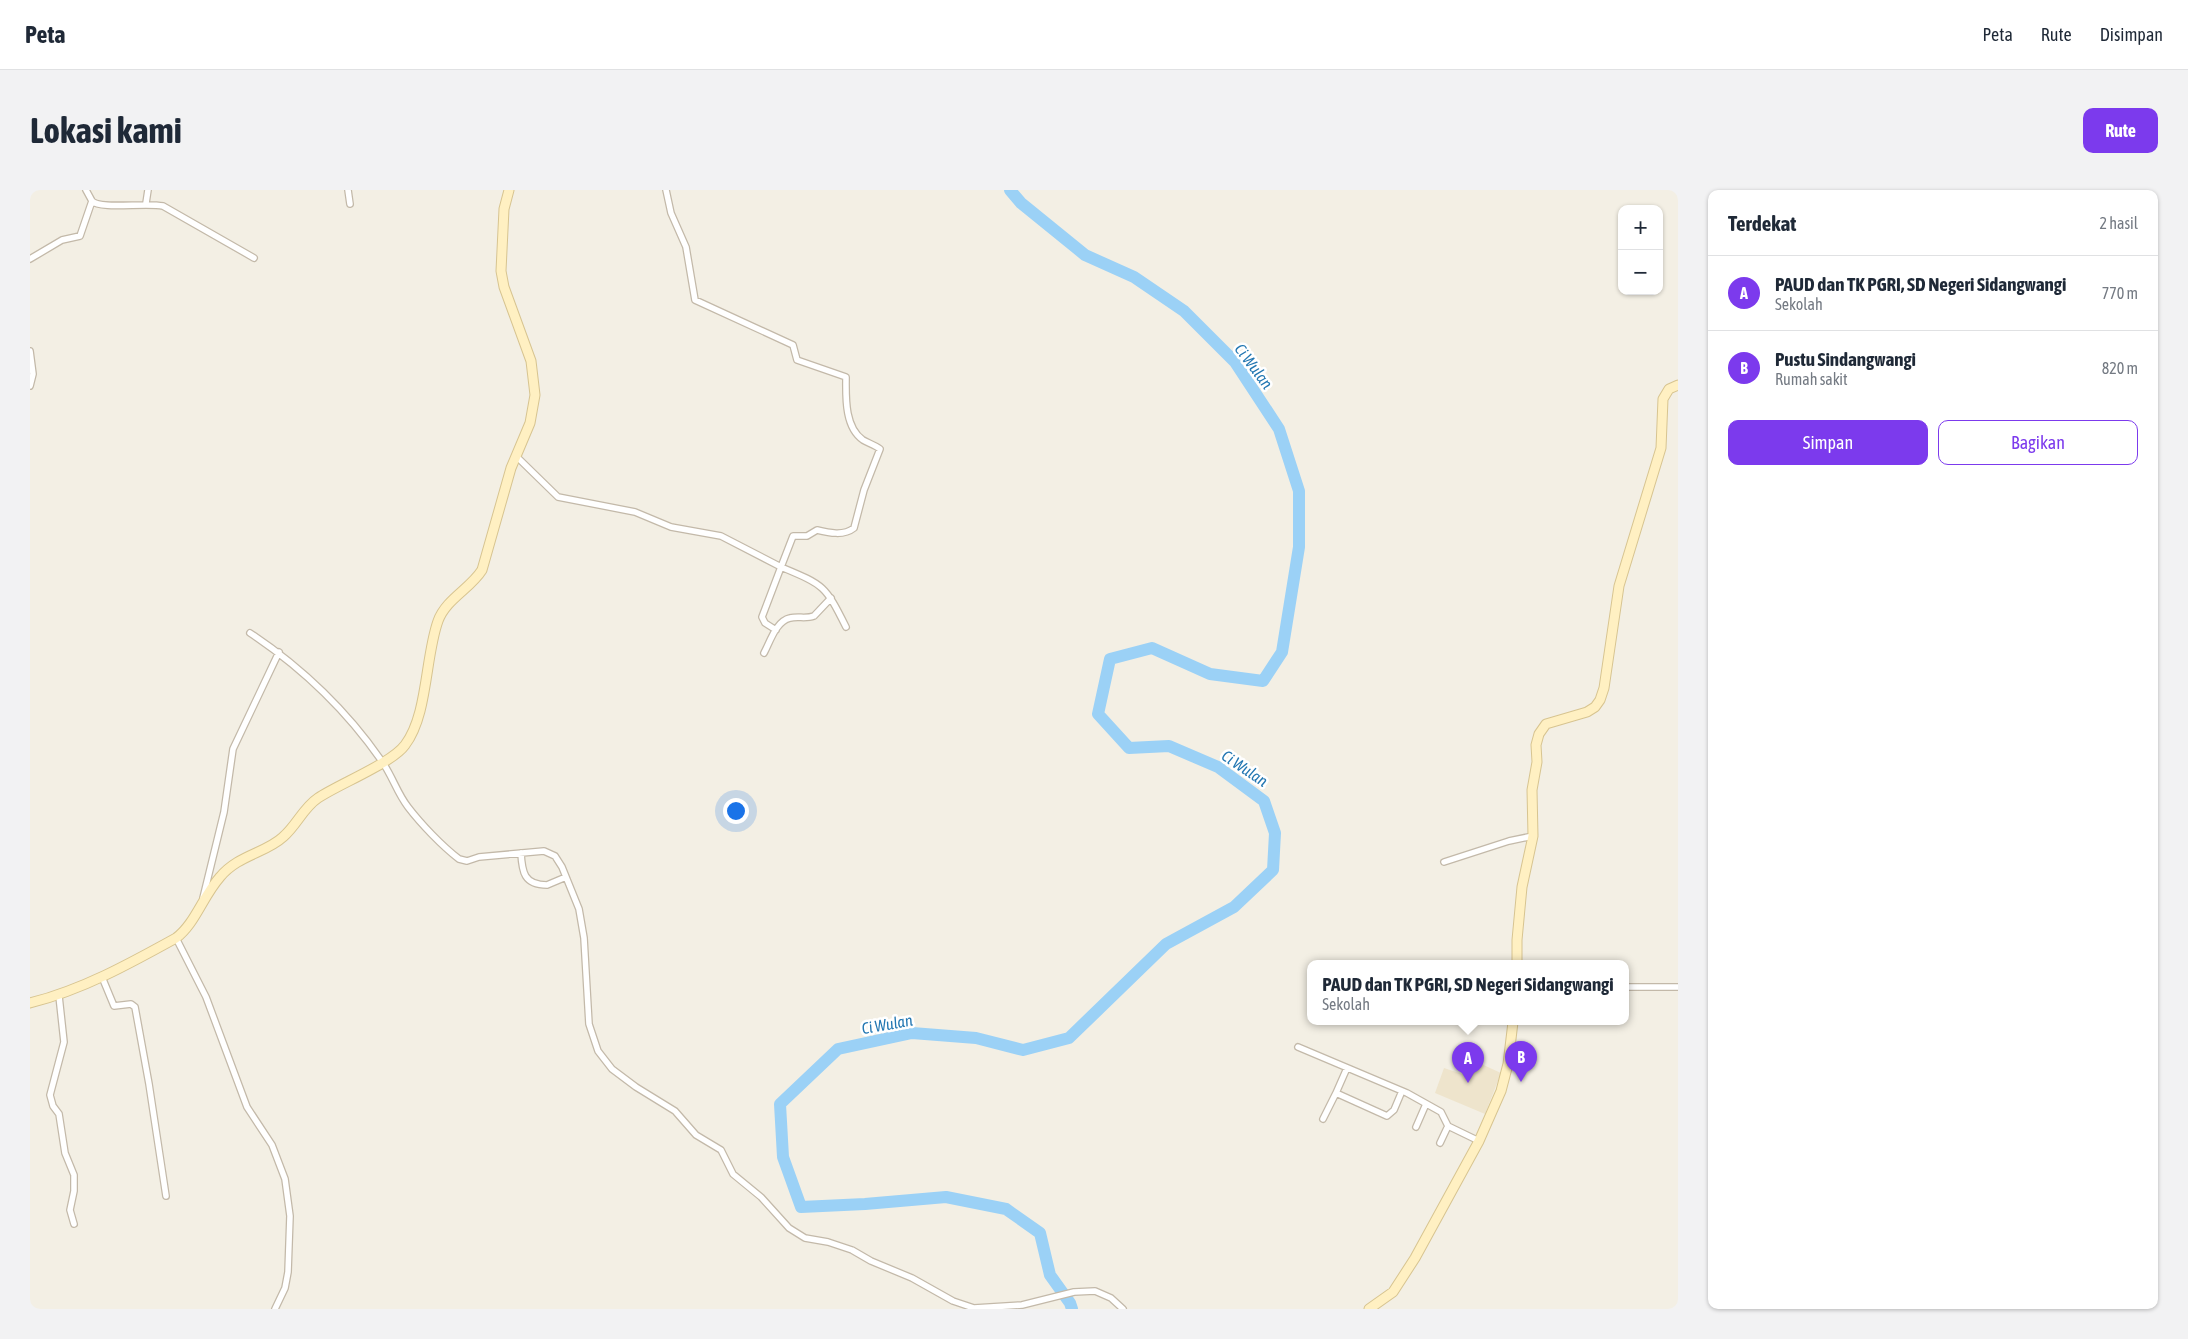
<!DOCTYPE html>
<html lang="id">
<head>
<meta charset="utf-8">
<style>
  body { margin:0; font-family:"Asap Condensed",sans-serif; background:#f2f2f3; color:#1f2937 }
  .controls { position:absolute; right:15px; top:15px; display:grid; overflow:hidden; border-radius:10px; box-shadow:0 1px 4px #0004 }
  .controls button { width:45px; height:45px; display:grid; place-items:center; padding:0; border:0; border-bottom:1px solid #e0e1e3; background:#fff; color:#1f2937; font:25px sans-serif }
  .you { position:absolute; left:705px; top:620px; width:18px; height:18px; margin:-12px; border:4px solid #fff; border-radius:50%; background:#1a73e8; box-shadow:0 0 0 8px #1a73e833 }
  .badge { display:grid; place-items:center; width:32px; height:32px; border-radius:50%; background:#7c3aed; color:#fff; font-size:16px; font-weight:700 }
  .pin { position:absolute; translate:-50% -41px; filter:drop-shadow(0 1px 2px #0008) }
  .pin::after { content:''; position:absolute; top:26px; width:18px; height:15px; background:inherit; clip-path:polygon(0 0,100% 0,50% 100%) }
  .popup { position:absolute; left:1277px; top:770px; width:322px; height:65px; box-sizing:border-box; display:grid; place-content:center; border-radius:10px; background:#fff; filter:drop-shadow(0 1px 4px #0005); font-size:16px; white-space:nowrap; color:#747a83 }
  .popup b { font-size:19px; color:#1f2937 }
  .popup::after { content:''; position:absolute; left:50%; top:100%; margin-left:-10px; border:10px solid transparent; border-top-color:#fff }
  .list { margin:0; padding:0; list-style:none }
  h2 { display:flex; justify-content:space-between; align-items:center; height:65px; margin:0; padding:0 20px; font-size:21px }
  h2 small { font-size:16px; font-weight:400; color:#747a83 }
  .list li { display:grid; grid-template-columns:32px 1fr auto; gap:15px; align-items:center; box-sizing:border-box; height:75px; padding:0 20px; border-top:1px solid #e0e1e3 }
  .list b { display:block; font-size:19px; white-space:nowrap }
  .list p { margin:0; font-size:16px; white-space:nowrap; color:#747a83 }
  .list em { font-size:16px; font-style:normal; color:#747a83 }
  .actions { display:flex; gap:10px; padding:15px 20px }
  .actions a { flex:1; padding:11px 0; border:1px solid #7c3aed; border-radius:10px; text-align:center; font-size:18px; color:#7c3aed }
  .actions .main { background:#7c3aed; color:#fff }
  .map { position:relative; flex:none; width:1648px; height:1119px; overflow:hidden; border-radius:10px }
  header { display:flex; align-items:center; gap:30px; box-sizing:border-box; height:70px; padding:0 25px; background:#fff; border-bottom:1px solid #e0e1e3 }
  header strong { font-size:24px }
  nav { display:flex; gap:28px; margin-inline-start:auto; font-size:18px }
  .intro { display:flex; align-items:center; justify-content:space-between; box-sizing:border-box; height:120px; padding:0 30px }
  h1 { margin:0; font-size:35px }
  .button { padding:12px 22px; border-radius:10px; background:#7c3aed; color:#fff; font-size:18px; font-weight:700 }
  main { display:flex; gap:30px; padding:0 30px }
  aside { flex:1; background:#fff; border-radius:10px; box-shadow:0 1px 4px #0004 }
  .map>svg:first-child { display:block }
</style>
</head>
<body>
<header>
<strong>Peta</strong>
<nav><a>Peta</a><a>Rute</a><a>Disimpan</a></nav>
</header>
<div class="intro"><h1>Lokasi kami</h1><a class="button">Rute</a></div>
<main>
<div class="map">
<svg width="1648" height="1119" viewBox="0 0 1648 1119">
  <rect width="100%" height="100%" fill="#f3efe4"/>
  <path fill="#eee4cc" d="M1438,868L1471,883L1455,924L1405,903L1414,878L1432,884Z"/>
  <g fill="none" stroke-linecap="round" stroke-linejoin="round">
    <path stroke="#9bd1f6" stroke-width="12" d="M980,0L991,13L1055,65L1104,87L1154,121L1205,172L1249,239L1269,301V357L1252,462L1233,491L1180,484L1122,458L1080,469L1068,524L1099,558L1139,556L1188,577L1234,611L1245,643L1243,680L1204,717L1136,754L1039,848L993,860L946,848L882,843L808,859L750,914L753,967L771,1017L835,1014L916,1007L976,1019L1010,1043L1020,1085L1040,1113L1042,1119"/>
    <g stroke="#c3b9a9" stroke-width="8">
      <path id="street" d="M318,0L320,14
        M62,11C71,20 116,12 133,16L224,68
        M116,13L118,0
        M0,69L32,50L50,46L62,11L56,0
        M0,161L3,184L0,196
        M486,266L528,307L605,322L641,337L691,346L751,377L763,346H777L787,340C799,343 814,346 824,338L834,300L850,259C845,255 838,253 833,250C814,237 816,205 816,187L767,170L763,155L665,110L656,57L641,23L636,0
        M746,440L735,433L732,427L751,377C794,395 795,395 816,437
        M220,443C271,477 316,520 351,570C362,585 367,603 378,617C391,634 412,656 429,669L437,671L449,667L514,661L525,666L532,677L549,719L554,748L559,834L568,861L582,879L606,897L645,921L666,945L691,960L703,984L731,1007L759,1038L775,1048L798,1052L822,1060L841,1071L882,1088L923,1111L944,1118L992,1115L1044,1102L1065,1101L1081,1108L1093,1119
        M734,463C740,452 746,431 760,428C768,426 776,429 784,426L801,408
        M491,663C492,682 494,695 517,695L536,687
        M1414,672L1479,651L1503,646
        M173,708L194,622L203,559L249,462
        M146,748L176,807L217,917L242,955L255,989L260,1026L258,1082L255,1098L245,1119
        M72,787L84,816L101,814L105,817L119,894L136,1006
        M1596,797H1648
        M29,806L34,852L20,905L23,916L29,924L35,963L44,985V1001L40,1020L44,1034
        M1268,857L1377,903L1411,922L1418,936L1449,951
        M1317,878L1306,903L1357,926L1364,920L1372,901
        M1293,929L1306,903
        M1386,937L1396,914
        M1410,953L1418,936"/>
    </g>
    <g stroke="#d7c490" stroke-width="11">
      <path id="secondary" d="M1487,774V750L1492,697L1503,646L1502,600L1507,572L1506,555L1509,544L1516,534L1557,522L1565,517L1570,510L1574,498L1589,396L1631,258L1633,209L1639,199L1648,195
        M0,813C52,800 99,774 146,748C165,734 173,706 190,687C208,665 236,663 253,647C267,635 273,618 288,608C309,594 362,573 375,555C398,525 395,467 408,431C416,409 440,399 452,380L481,278L500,233L505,205L501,171L474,97L471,81L474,19L479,0
        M1339,1119L1363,1102L1385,1068L1449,951L1471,901L1478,874L1483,832"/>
    </g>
    <use href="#street" stroke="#fff" stroke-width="5.5"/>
    <use href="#secondary" stroke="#fff0c2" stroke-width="9"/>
  </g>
  <g text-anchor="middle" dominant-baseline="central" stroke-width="5" stroke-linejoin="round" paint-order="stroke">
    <g font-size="16" font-style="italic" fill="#2377b2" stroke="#fff">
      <text transform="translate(1224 176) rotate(53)">Ci Wulan</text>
      <text transform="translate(1215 578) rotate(34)">Ci Wulan</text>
      <text transform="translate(857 834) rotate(-10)">Ci Wulan</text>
    </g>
  </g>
</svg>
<div class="controls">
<button>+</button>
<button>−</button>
</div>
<div class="you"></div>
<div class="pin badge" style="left:1438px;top:893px">A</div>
<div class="popup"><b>PAUD dan TK PGRI, SD Negeri Sidangwangi</b>Sekolah</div>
<div class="pin badge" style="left:1491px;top:892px">B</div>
</div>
<aside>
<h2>Terdekat<small>2 hasil</small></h2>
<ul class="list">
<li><span class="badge">A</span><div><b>PAUD dan TK PGRI, SD Negeri Sidangwangi</b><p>Sekolah</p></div><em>770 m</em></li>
<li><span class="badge">B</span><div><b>Pustu Sindangwangi</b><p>Rumah sakit</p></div><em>820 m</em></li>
</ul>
<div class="actions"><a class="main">Simpan</a><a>Bagikan</a></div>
</aside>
</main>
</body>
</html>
